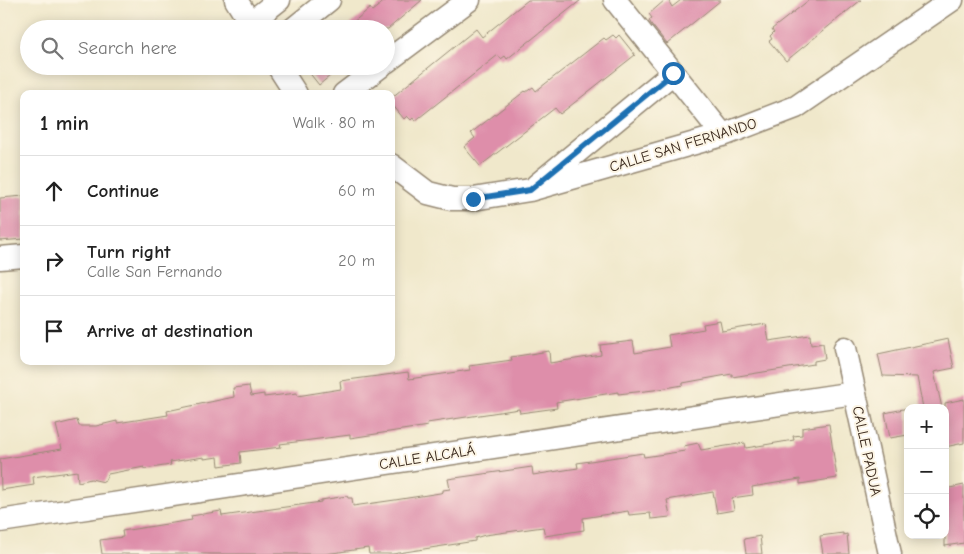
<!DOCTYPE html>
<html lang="en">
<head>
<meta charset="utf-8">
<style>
  body { margin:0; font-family:"Comic Neue",sans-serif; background:#f6f6f6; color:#222 }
  .controls { position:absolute; right:15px; bottom:15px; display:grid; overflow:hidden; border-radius:10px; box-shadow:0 2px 12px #0003 }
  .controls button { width:45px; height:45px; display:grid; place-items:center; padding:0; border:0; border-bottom:1px solid #e0e0e0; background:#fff; color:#222; font:25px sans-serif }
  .stop { position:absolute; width:15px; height:15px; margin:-11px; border:4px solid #1f6fb2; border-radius:50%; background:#fff }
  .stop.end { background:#1f6fb2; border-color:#fff; box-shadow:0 1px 5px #0008 }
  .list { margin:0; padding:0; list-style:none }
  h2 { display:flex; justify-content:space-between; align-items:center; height:65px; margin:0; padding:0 20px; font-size:21px }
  h2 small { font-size:16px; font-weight:400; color:#767676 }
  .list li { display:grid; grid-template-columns:32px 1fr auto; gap:15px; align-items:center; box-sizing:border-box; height:70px; padding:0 20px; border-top:1px solid #e0e0e0 }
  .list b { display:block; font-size:19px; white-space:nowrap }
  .list p { margin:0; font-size:16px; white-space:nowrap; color:#767676 }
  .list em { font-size:16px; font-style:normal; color:#767676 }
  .icon { flex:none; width:28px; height:28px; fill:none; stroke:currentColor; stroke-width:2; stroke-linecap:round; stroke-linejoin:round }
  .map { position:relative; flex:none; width:964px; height:554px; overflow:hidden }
  .search { position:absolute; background:#fff; box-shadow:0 2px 12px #0003; left:20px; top:20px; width:375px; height:55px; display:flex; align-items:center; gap:12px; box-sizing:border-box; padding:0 18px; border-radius:28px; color:#767676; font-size:19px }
  .panel { position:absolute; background:#fff; box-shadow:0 2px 12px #0003; left:20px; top:90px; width:375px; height:275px; border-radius:10px }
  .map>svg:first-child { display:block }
</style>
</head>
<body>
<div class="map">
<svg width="964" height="554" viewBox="0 0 964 554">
  <rect width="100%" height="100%" fill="#fcf5e5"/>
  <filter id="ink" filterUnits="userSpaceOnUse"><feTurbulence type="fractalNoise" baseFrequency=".02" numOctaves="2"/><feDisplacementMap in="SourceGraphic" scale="10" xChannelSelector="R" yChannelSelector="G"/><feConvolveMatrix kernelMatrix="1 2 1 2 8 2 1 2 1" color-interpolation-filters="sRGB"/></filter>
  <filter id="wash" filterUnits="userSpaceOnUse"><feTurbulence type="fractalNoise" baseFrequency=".0096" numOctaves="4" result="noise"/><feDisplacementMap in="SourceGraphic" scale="20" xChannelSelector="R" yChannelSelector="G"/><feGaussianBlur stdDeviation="1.12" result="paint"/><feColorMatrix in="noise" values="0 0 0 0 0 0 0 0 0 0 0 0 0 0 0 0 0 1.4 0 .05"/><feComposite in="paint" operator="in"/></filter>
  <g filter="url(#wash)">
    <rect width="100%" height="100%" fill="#f0e8cb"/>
    <g id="blocks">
      <path fill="#de8eaa" d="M386,0H422L388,29H345L370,8L372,11Z
        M528,0H581L507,59L505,56L501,59L498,55L415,121L413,118L411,120L407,116L404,119L391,103V98L476,29L482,37Z
        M665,0H668L672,7L681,0H721L667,44L651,24L649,20L652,18L649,14Z
        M809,0H861L786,61L769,41L772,39L770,36L774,32L772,29Z
        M613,35L616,38L619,35L635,55L560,114L555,108L480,166L464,147L475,138L471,133L525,91L526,92L533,87L536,91L604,38L606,40Z
        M304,66H342L319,85Z
        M24,196V239L0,241V198Z
        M720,321L722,331L766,324L769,341L810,335L811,345L823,343L825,359L814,361V364L732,377V374L683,383V385L654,390L618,394V392L556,402L557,408L520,413L519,409L427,423L428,426L350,438V435L280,444L281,447L240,452L241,463L219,466L218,457L204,459V457L170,462L171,465L144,469V467L108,474L104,482L91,479L78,482L77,471L70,472L33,477L34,485L1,490L0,459L62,449L56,425L77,420L79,426H96L117,421V423L168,415L167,411L234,397L233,388L249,386L251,396L264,394V397L297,393V396L341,389L340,381L408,372L409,379L470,370L469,366L512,360L511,357L549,351L550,363L601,355L600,345L633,341L635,353L670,347L668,335L704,329L703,324Z
        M948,339L954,368L934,372L942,408H923L917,377L883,376L878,354Z
        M964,399V443L945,447V403Z
        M908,408V435L890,438L885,413Z
        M829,424L837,478L800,484V479L752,487L753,495L732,498L734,510L717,513L713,492L667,500L670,517L651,519L650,513L629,515L628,511L583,518L584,530L545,536L543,527L485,535L475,538V541L392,554H369L368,548L325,554H102L100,540L123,537L122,531L192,520L191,516L221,511L222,516L321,502V500L347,496L348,498H352L353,506L395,500L440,493L443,492V490L450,489L448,479L532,467L533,475L578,468L577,463L643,453L644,457L685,451L684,446L698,443L701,450L745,443L746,448L794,440L793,436L802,435V428Z
        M964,485V543L945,546V489Z
        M843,533V535L847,534L849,554H823L820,536Z
        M760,536L762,554H746L744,539Z"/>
    </g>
  </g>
  <g filter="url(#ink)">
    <use href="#blocks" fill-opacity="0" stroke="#968974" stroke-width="1"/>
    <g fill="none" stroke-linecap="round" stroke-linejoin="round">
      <g stroke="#968974" stroke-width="25">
        <path id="minor" d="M236,0L254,29
          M615,0L723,135
          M250,23L279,0
          M293,29L329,0
          M386,62L469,0
          M278,66L296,94
          M344,94L381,66
          M391,165L428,193L452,199H473L530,190L723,135L796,107L952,0
          M537,185L673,73
          M0,258L24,256
          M845,348L890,554
          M0,521L854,393"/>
      </g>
      <use href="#minor" stroke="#fff" stroke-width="22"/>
    </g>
  </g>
  <g fill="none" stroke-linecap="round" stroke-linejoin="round" filter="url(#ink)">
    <path stroke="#1f6fb2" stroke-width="6" d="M473,199L530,190L673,73"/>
  </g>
  <g text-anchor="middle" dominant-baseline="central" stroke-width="4" stroke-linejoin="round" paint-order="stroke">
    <g font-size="15" fill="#3b2a1e" stroke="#fcf5e5">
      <text transform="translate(683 145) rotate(-17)">CALLE SAN FERNANDO</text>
      <text transform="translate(867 451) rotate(78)">CALLE PADUA</text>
      <text transform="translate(427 457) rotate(-9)">CALLE ALCALÁ</text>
    </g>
  </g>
</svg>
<div class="controls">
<button>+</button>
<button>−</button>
<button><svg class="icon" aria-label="locate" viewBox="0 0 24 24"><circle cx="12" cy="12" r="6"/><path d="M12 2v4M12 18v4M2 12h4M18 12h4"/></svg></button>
</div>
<div class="stop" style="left:673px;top:73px"></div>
<div class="stop end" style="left:473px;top:199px"></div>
<div class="search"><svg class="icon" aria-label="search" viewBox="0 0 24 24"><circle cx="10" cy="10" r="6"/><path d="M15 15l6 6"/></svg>Search here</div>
<section class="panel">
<h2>1 min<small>Walk · 80 m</small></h2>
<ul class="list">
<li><svg class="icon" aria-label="ahead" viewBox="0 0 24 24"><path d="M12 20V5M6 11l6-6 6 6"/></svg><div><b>Continue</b></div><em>60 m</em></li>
<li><svg class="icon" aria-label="right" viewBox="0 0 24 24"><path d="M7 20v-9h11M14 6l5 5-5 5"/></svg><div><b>Turn right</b><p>Calle San Fernando</p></div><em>20 m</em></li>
<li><svg class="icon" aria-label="arrive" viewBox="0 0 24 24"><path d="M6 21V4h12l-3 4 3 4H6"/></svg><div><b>Arrive at destination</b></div></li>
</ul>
</section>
</div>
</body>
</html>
